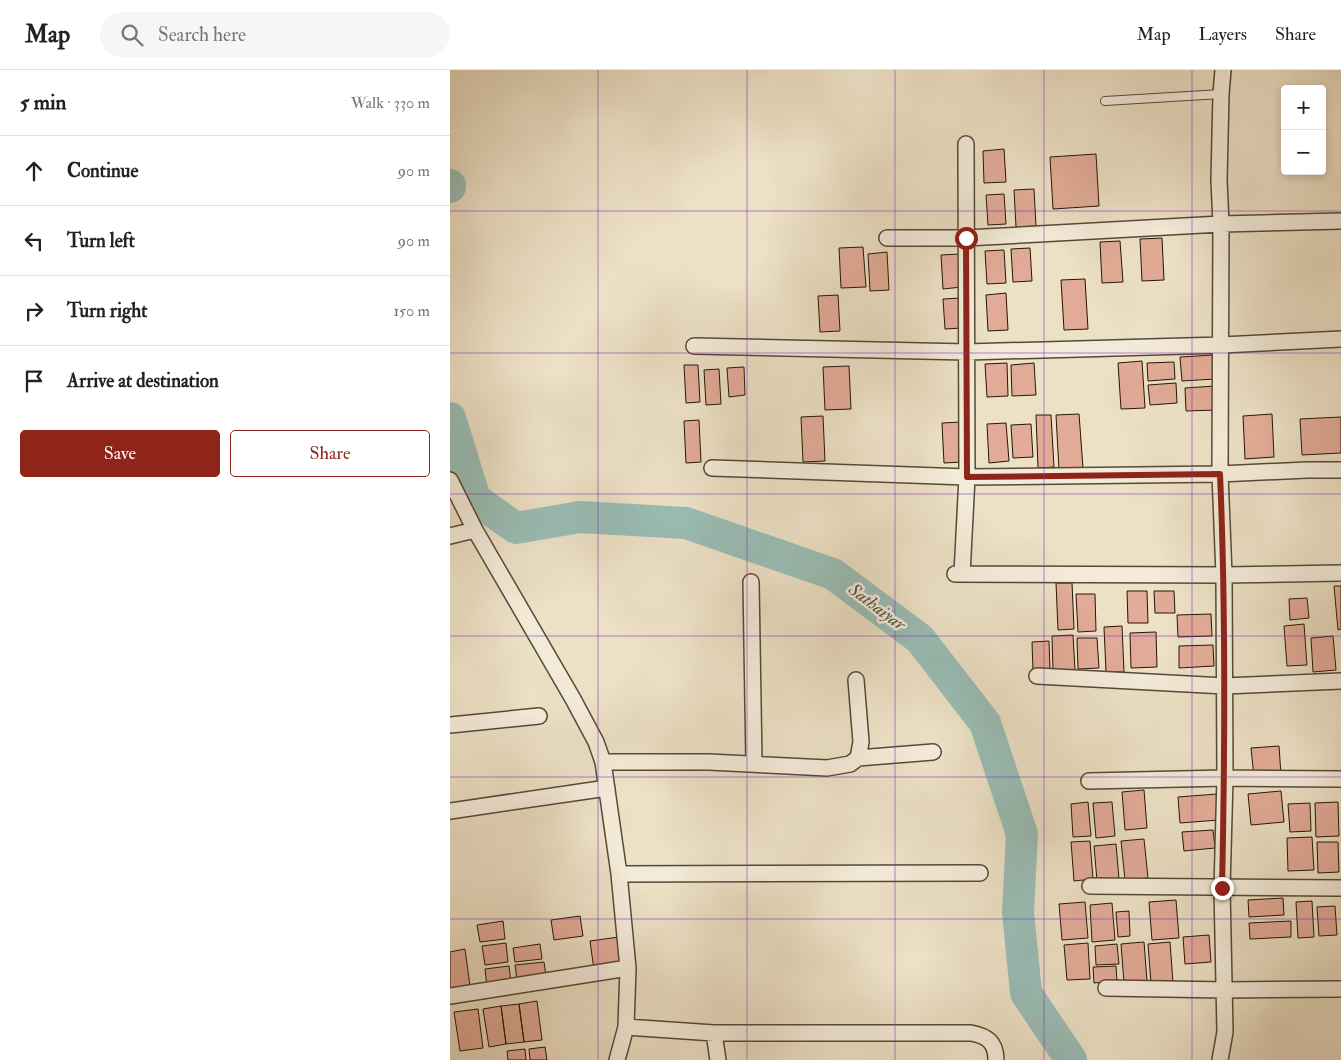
<!DOCTYPE html>
<html lang="en">
<head>
<meta charset="utf-8">
<style>
  body { margin:0; font-family:"IM FELL Double Pica",serif; background:#f6f6f6; color:#222 }
  .controls { position:absolute; right:15px; top:15px; display:grid; overflow:hidden; border-radius:5px; box-shadow:0 2px 8px #0003 }
  .controls button { width:45px; height:45px; display:grid; place-items:center; padding:0; border:0; border-bottom:1px solid #e0e0e0; background:#fff; color:#222; font:25px sans-serif }
  .stop { position:absolute; width:15px; height:15px; margin:-11px; border:4px solid #8f2418; border-radius:50%; background:#fff }
  .stop.end { background:#8f2418; border-color:#fff; box-shadow:0 1px 5px #0008 }
  .list { margin:0; padding:0; list-style:none }
  h2 { display:flex; justify-content:space-between; align-items:center; height:65px; margin:0; padding:0 20px; font-size:21px }
  h2 small { font-size:16px; font-weight:400; color:#767676 }
  .list li { display:grid; grid-template-columns:32px 1fr auto; gap:15px; align-items:center; box-sizing:border-box; height:70px; padding:0 20px; border-top:1px solid #e0e0e0 }
  .list b { display:block; font-size:19px; white-space:nowrap }
  .list em { font-size:16px; font-style:normal; color:#767676 }
  .actions { display:flex; gap:10px; padding:15px 20px }
  .actions a { flex:1; padding:11px 0; border:1px solid #8f2418; border-radius:5px; text-align:center; font-size:18px; color:#8f2418 }
  .actions .main { background:#8f2418; color:#fff }
  .icon { flex:none; width:28px; height:28px; fill:none; stroke:currentColor; stroke-width:2; stroke-linecap:round; stroke-linejoin:round }
  .map { position:relative; flex:none; width:891px; height:990px; overflow:hidden }
  header { display:flex; align-items:center; gap:30px; box-sizing:border-box; height:70px; padding:0 25px; background:#fff; border-bottom:1px solid #e0e0e0 }
  header strong { font-size:24px }
  nav { display:flex; gap:28px; margin-inline-start:auto; font-size:18px }
  .search { width:350px; height:45px; background:#f6f6f6; display:flex; align-items:center; gap:12px; box-sizing:border-box; padding:0 18px; border-radius:28px; color:#767676; font-size:19px }
  main { display:flex }
  aside { flex:1; background:#fff }
  .map>svg:first-child { display:block }
</style>
</head>
<body>
<header>
<strong>Map</strong>
<div class="search"><svg class="icon" aria-label="search" viewBox="0 0 24 24"><circle cx="10" cy="10" r="6"/><path d="M15 15l6 6"/></svg>Search here</div>
<nav><a>Map</a><a>Layers</a><a>Share</a></nav>
</header>
<main>
<aside>
<h2>5 min<small>Walk · 330 m</small></h2>
<ul class="list">
<li><svg class="icon" aria-label="ahead" viewBox="0 0 24 24"><path d="M12 20V5M6 11l6-6 6 6"/></svg><div><b>Continue</b></div><em>90 m</em></li>
<li><svg class="icon" aria-label="left" viewBox="0 0 24 24"><path d="M17 20v-9H6M10 6l-5 5 5 5"/></svg><div><b>Turn left</b></div><em>90 m</em></li>
<li><svg class="icon" aria-label="right" viewBox="0 0 24 24"><path d="M7 20v-9h11M14 6l5 5-5 5"/></svg><div><b>Turn right</b></div><em>150 m</em></li>
<li><svg class="icon" aria-label="arrive" viewBox="0 0 24 24"><path d="M6 21V4h12l-3 4 3 4H6"/></svg><div><b>Arrive at destination</b></div></li>
</ul>
<div class="actions"><a class="main">Save</a><a>Share</a></div>
</aside>
<div class="map">
<svg width="891" height="990" viewBox="0 0 891 990">
  <rect width="100%" height="100%" fill="#ece0c5"/>
  <filter id="stains"><feTurbulence type="fractalNoise" baseFrequency=".004" numOctaves="4"/><feColorMatrix values="0 0 0 0 .2 0 0 0 0 .09 0 0 0 0 .02 0 0 0 .5 -.17"/></filter>
  <radialGradient id="worn" r=".72"><stop offset=".6" stop-color="#630" stop-opacity="0"/><stop offset="1" stop-color="#630" stop-opacity=".3"/></radialGradient>
  <g fill="none" stroke-linecap="round" stroke-linejoin="round">
    <path stroke="#99bdb5" stroke-width="32" d="M0,115V117
      M0,348L25,429L66,458L130,447L236,453L383,504L470,569L535,653L572,764L568,842L576,923L621,990"/>
  </g>
  <path fill="#e2ab97" stroke="#261506" d="M554,79L556,112L534,113L533,81Z
    M646,84L649,136L603,139L600,87Z
    M584,119L586,156L566,157L564,120Z
    M554,124L556,154L538,155L536,125Z
    M712,168L714,210L692,211L690,169Z
    M670,171L673,212L652,213L650,172Z
    M413,177L416,217L391,218L389,178Z
    M580,178L582,211L563,212L561,179Z
    M554,180L556,213L537,214L535,181Z
    M437,182L439,220L420,221L418,184Z
    M510,184L512,217L493,219L491,185Z
    M635,209L638,259L614,260L611,210Z
    M556,223L558,260L538,261L536,225Z
    M388,225L390,261L370,262L368,226Z
    M511,228L512,258L495,259L493,229Z
    M763,285L765,309L732,311L730,287Z
    M692,291L695,338L671,339L668,293Z
    M724,292L725,309L698,311L697,293Z
    M557,293L558,326L537,327L535,294Z
    M584,293L586,325L562,326L561,295Z
    M234,295H248L250,332L236,333Z
    M399,296L401,339L375,340L373,297Z
    M294,297L295,325L279,327L277,298Z
    M269,299L271,334L256,335L254,300Z
    M726,313L727,333L700,335L698,315Z
    M765,316L766,340L736,341L735,318Z
    M629,344L633,398L609,400L606,345Z
    M822,344L824,387L795,389L793,346Z
    M586,345H601L604,397L588,398Z
    M373,346L375,391L353,392L351,347Z
    M891,347V383L852,385L850,349Z
    M249,350L251,392L236,393L234,351Z
    M510,352L512,392L494,393L492,353Z
    M556,353L559,391L539,393L537,354Z
    M581,354L583,387L563,388L561,355Z
    M606,513H622L624,559L608,560Z
    M884,516H891V559L888,560Z
    M677,521H697L698,553H678Z
    M704,521H724L725,543H705Z
    M626,524H645L646,561L628,562Z
    M857,528L859,548L840,550L839,529Z
    M761,544L762,566L728,567L727,545Z
    M854,554L857,595L837,596L834,556Z
    M672,556L674,602H656L654,557Z
    M706,562L707,597L681,598L680,563Z
    M623,565L625,600L603,601L602,566Z
    M883,566L886,600L863,602L861,568Z
    M627,568H647L649,598L628,599Z
    M599,571L600,600L583,601L582,572Z
    M763,575L764,596L729,598V576Z
    M829,676L831,705L804,707L801,678Z
    M694,720L697,758L675,760L672,722Z
    M831,721L834,752L801,755L798,724Z
    M767,724L769,750L730,753L728,727Z
    M638,732L641,766L623,767L621,734Z
    M662,732L665,766L646,768L643,733Z
    M888,732L889,766L866,767L865,733Z
    M860,733L861,761L840,762L838,734Z
    M763,760L765,778L734,781L732,762Z
    M862,767L864,800L838,801L837,768Z
    M694,769L698,808L675,810L671,771Z
    M640,771L643,809L624,811L621,772Z
    M867,772H888L889,802L868,803Z
    M666,774L669,809L647,811L644,776Z
    M833,828L834,845L799,847L798,830Z
    M726,830L729,868L702,870L699,832Z
    M862,831L864,867L848,868L846,832Z
    M635,832L638,868L612,870L609,834Z
    M662,833L665,870L642,872L640,835Z
    M885,836L887,865L869,866L867,837Z
    M679,841L680,866L668,867L666,842Z
    M130,846L133,866L104,870L101,850Z
    M53,851L55,869L30,872L27,855Z
    M841,851V867L800,869L799,853Z
    M759,865L761,892L735,894L733,867Z
    M169,867L173,896L144,900L140,871Z
    M694,872L697,911L674,913L671,874Z
    M720,872L723,913L701,914L698,874Z
    M56,873L58,892L35,895L32,876Z
    M638,873L640,909L617,910L614,875Z
    M90,874L92,889L65,892L63,878Z
    M667,874L669,894L646,895L645,876Z
    M15,879L20,916L0,919V882Z
    M94,892L96,906L67,910L65,895Z
    M59,896L61,913L37,917L35,899Z
    M666,896L667,911L644,913L643,897Z
    M87,931L92,970L74,972L69,934Z
    M69,934L74,972L56,974L51,936Z
    M51,936L56,974L39,977L33,939Z
    M28,939L33,978L10,981L4,942Z
    M95,977L97,990H80L79,979Z
    M75,979L76,990H58L57,981Z"/>
  <g fill="none" stroke-linecap="round" stroke-linejoin="round">
    <g stroke="#584836" stroke-width="10">
      <path id="service" d="M655,31L771,24"/>
    </g>
    <g stroke="#584836" stroke-width="18">
      <path id="minor" d="M437,168H516L771,154L891,151
        M244,276L517,282L772,275L891,269
        M262,398L517,407L770,404L857,400H891
        M0,410L25,460L123,629L146,672L153,692L169,804L178,898L176,957L167,990
        M0,466L25,460
        M505,504L774,505L891,503
        M512,504L517,407L516,74
        M301,512L304,694
        M587,606L775,616L891,611
        M0,655L89,646
        M408,688L483,682
        M153,692H259L377,698L400,694L408,688L411,672L406,610
        M639,711L775,708L891,709
        M0,741L157,718
        M169,804L530,803
        M640,816L891,818
        M656,918L775,920L891,919
        M0,926L178,898
        M176,957L264,963H521C537,966 546,972 546,990
        M264,963L268,990
        M770,990L775,962L772,818L775,708L774,505L770,404L771,154L769,110L771,24L773,0"/>
    </g>
    <use href="#service" stroke="#f3ebd9" stroke-width="8"/>
    <use href="#minor" stroke="#f3ebd9" stroke-width="15"/>
  </g>
  <g fill="none" stroke-linecap="round" stroke-linejoin="round">
    <path stroke="#8f2418" stroke-width="6" d="M516,168L517,407L770,404C776,542 775,680 772,818"/>
  </g>
  <path fill="none" stroke="#7b2cbf" stroke-width="1" stroke-opacity="0.55" d="M148,0V990M297,0V990M445,0V990M594,0V990M742,0V990M0,141H891M0,283H891M0,424H891M0,566H891M0,707H891M0,849H891"/>
  <g text-anchor="middle" dominant-baseline="central" stroke-width="5" stroke-linejoin="round" paint-order="stroke">
    <g font-size="18" font-style="italic" fill="#4e5043" stroke="#f3ebd9">
      <text transform="translate(427 537) rotate(37)">Sathaiyar</text>
    </g>
  </g>
  <rect width="100%" height="100%" filter="url(#stains)"/>
  <rect width="100%" height="100%" fill="url(#worn)"/>
</svg>
<div class="controls">
<button>+</button>
<button>−</button>
</div>
<div class="stop" style="left:516px;top:168px"></div>
<div class="stop end" style="left:772px;top:818px"></div>
</div>
</main>
</body>
</html>
